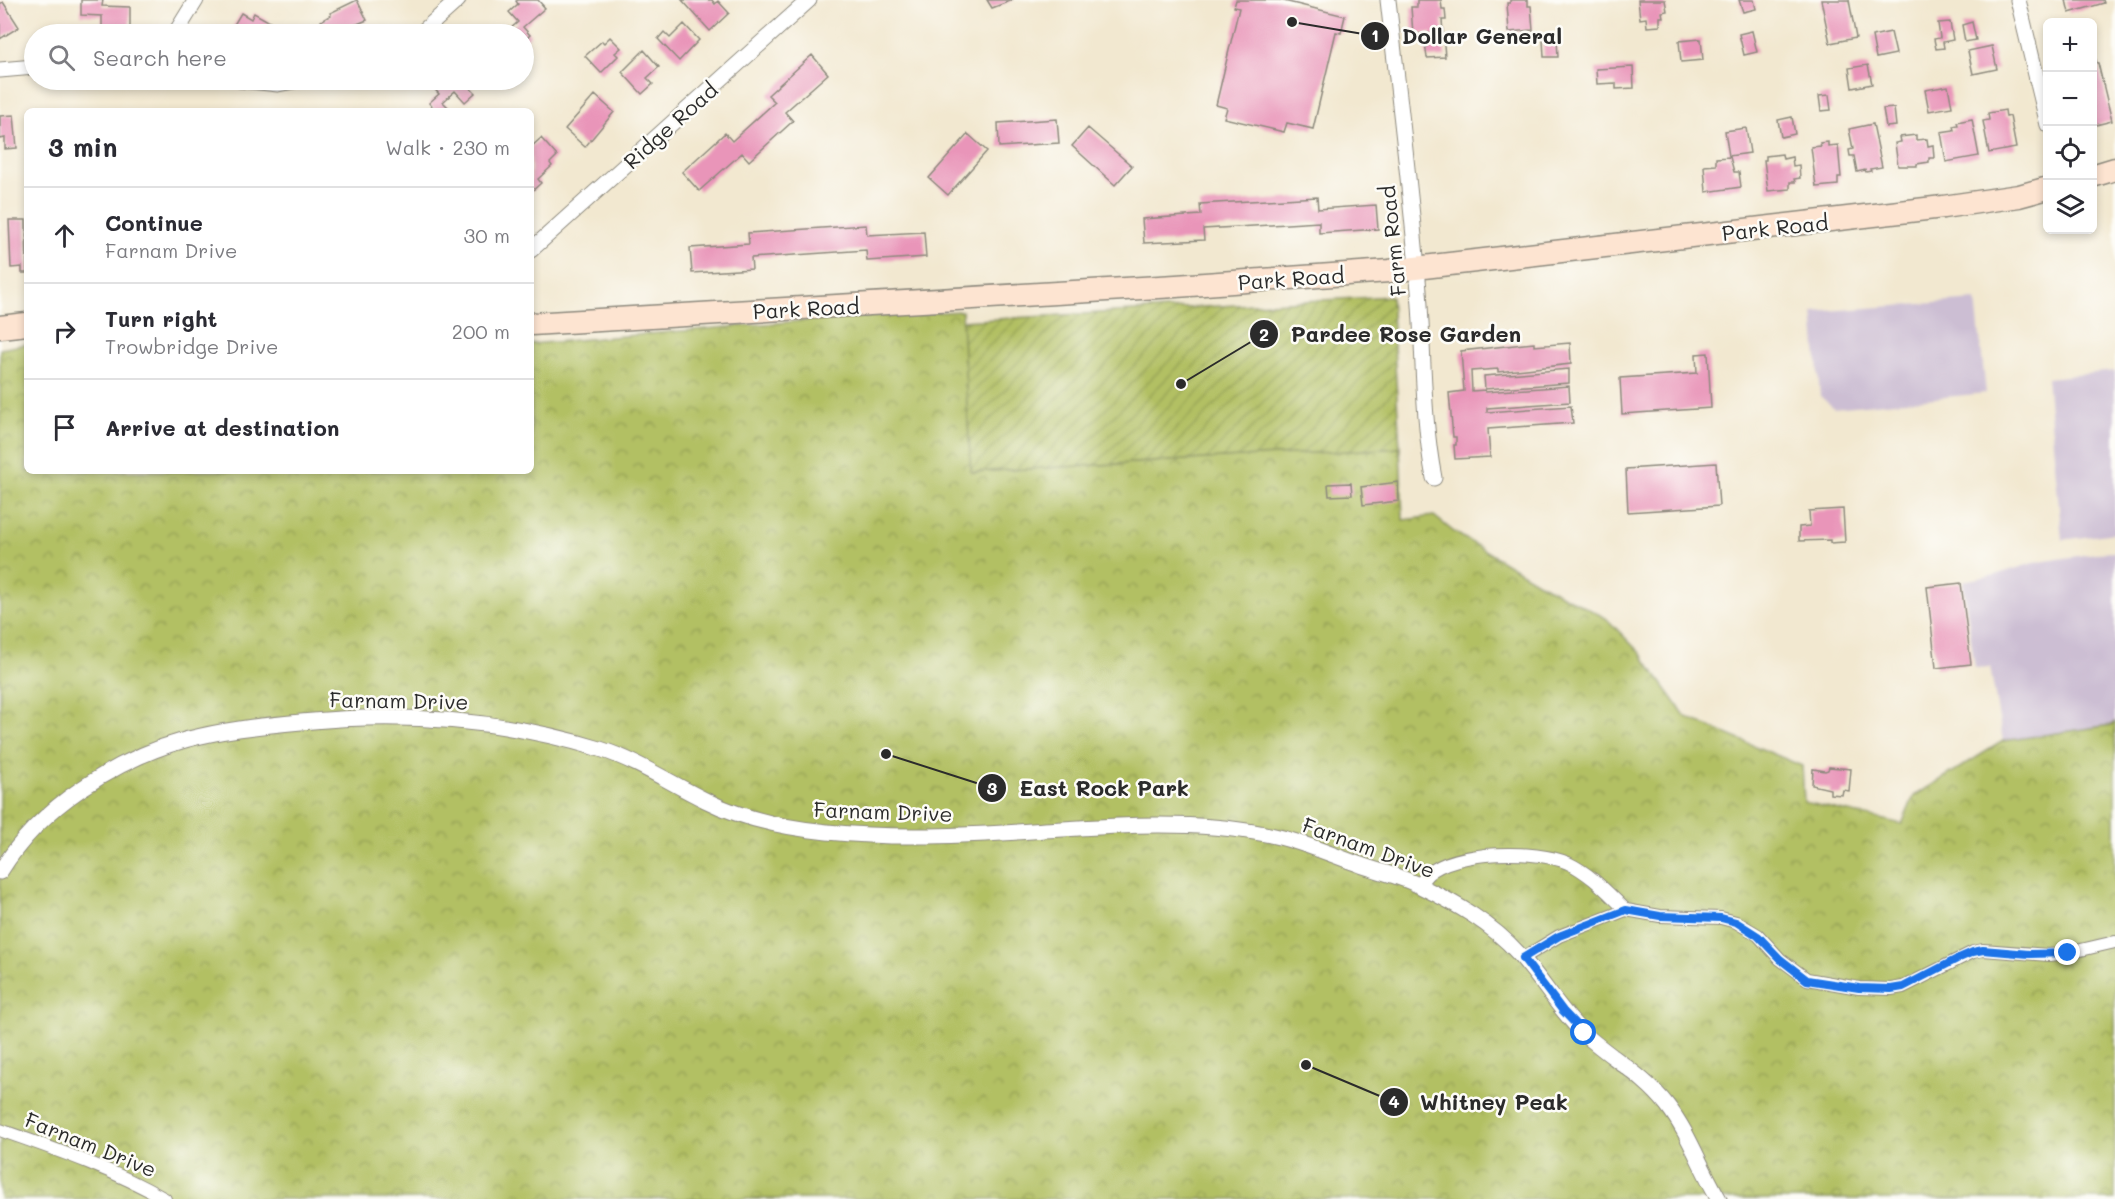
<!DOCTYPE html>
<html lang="en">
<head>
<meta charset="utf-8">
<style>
  body { margin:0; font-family:Mali,sans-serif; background:#f2f2f3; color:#2b2b33 }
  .controls { position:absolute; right:18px; top:18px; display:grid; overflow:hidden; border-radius:9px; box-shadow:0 3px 9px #0003 }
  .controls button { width:54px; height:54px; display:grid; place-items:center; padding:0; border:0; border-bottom:2px solid #e1e1e2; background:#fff; color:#2b2b33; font:30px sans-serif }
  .stop { position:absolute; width:18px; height:18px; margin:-14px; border:4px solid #1a73e8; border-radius:50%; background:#fff }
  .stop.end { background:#1a73e8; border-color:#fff; box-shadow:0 2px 6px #0008 }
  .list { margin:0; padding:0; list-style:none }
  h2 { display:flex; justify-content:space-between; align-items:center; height:78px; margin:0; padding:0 24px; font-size:26px }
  h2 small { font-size:20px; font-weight:400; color:#7c7c81 }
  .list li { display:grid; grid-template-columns:39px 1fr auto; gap:18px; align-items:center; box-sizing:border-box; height:96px; padding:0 24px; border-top:2px solid #e1e1e2 }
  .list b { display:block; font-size:22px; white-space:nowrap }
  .list p { margin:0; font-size:20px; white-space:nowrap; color:#7c7c81 }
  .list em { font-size:20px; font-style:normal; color:#7c7c81 }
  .icon { flex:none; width:33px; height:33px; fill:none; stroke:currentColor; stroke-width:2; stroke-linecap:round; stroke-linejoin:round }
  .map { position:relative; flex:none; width:2115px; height:1199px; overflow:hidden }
  .search { position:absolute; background:#fff; box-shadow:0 3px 9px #0003; left:24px; top:24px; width:510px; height:66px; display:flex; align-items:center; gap:15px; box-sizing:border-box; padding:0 21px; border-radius:33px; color:#7c7c81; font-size:22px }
  .panel { position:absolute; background:#fff; box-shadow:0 3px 9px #0003; left:24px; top:108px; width:510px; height:366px; border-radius:9px }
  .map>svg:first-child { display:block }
</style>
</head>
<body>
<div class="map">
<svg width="2115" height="1199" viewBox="0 0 2115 1199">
  <defs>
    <pattern id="park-crowns" width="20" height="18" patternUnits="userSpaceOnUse" patternTransform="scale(1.5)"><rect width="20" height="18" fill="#b2c063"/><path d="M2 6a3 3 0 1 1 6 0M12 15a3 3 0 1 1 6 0" fill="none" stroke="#919c52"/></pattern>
    <pattern id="garden-furrows" width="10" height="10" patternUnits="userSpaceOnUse" patternTransform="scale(1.5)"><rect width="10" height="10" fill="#b2c063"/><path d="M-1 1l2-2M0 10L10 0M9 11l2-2" fill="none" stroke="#919c52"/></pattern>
  </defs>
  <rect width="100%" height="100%" fill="#fdfcf7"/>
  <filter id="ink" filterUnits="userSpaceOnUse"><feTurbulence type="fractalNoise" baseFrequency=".0167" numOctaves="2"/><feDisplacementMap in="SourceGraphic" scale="12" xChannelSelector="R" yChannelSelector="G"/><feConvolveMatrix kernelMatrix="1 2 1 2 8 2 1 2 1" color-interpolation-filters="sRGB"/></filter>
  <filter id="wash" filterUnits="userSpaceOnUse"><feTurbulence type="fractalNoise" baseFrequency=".008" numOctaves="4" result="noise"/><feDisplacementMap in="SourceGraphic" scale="24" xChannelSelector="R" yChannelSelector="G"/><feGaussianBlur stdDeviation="1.35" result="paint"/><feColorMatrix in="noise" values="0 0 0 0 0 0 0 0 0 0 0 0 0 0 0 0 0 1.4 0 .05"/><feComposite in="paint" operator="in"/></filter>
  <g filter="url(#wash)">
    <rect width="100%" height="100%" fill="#f2e8d0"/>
    <path fill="#ccbed3" d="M1976,300L1986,393L1834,408L1820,396L1813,312Z
      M2115,371V533L2062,540L2047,378Z
      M2115,552V722L2111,725L2003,741L1990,667L1975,668L1963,581L1995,575L2033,563L2096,553Z"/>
    <path fill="url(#park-crowns)" stroke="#6e7647" stroke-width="1.5" d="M962,311L972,472L1400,448L1403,520L1434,516L1454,532L1539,583L1606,618L1640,653L1686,717L1802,766L1804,802L1902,824L1914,796L2003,741L2111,725L2115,722V1199H0V349L27,344V471H531V344L846,317Z"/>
    <path fill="url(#garden-furrows)" stroke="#6e7647" stroke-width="1.5" d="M1391,296L1400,448L971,472L962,321Z"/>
    <g id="blocks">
      <path fill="#e995b9" d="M81,0H103L102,6L130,7V30H102V16L81,15Z
        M357,0L367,20L355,25L357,29L351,32L349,29L341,33L337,24L326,30L321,21L331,15L330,13Z
        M518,0H538L545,8L523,27L530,35L524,41V34H515L510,29L518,22L509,12L518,4L516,1Z
        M682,0H712L715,4L718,1L729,13L710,31Z
        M987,0H1013L992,8Z
        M1236,0H1280L1345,16L1341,33L1336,32L1313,129L1287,123L1284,132L1224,118L1227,108L1216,105L1239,8L1234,7Z
        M1417,0H1441L1442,9H1445L1446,20H1442L1445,57L1427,58L1425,42L1431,41V33L1413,34L1411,7H1417Z
        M1510,0H1528V6H1531L1533,30L1509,32L1507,3H1510Z
        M1638,0H1665L1667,11L1662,12L1663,17H1660V26L1647,27L1646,18L1640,19Z
        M1739,0H1754L1756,9L1743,12Z
        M1821,0H1849L1856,38L1830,43Z
        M2066,0H2103L2104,3L2069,13Z
        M3,2L19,27L0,39V4Z
        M241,13L251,19L254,13L270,22L262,34H232L229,33Z
        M1950,22L1953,40L1943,42L1944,48L1936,49L1934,39L1940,38L1938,23Z
        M1972,22L1976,40L1965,42L1962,25Z
        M684,24L699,40L679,61L658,39L664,32L670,38Z
        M1752,31L1757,52L1744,55L1739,34Z
        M1891,32L1896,54L1876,58L1872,36Z
        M610,37L621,48L615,53L618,56L601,73L585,56L602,41L604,43Z
        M1557,39L1558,57H1544L1543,40Z
        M1701,39L1703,60L1681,62L1679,41Z
        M1992,46L1997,69L1973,74L1968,51Z
        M644,50L659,67L647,78L653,84L642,94L622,72Z
        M2092,50L2097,63H2098L2112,121L2092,126Z
        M812,55L828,74L785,112L793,121L749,161L742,153L699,191L682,172L725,133L732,141L775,102L768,95Z
        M1868,65L1872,84L1852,88L1849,68Z
        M1633,67L1634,88L1616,89V83L1597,84L1596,69Z
        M434,80H462L475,93L465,102L455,91L443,102L452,111H436L429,103L439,94L430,84Z
        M1948,86L1952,107L1929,111L1925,90Z
        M595,95L614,112L585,147L565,129Z
        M1829,95L1831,110L1821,111L1819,96Z
        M1894,108L1896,126L1886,127L1883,109Z
        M2005,110L2006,117L2010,116L2016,148L1989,153L1983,121L1989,120L1988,113Z
        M14,115L17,148L5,149V138L0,139V116Z
        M1792,117L1795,134L1781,137L1778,120Z
        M1057,119L1059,143L999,147L998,123Z
        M1972,119L1979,156L1946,162L1941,132L1954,130L1953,126L1958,125L1957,122Z
        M1873,124L1882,167L1870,169L1871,171L1866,172L1865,170L1857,172L1854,156H1850L1849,150L1853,149L1849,129Z
        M1088,128L1132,166L1115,185L1072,146Z
        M1746,128L1750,153L1729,156L1725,131Z
        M968,134L987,151L948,195L929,178Z
        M1916,135V140L1927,139L1928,146L1933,145L1934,158H1929V162L1917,164V166H1898L1895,143L1901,142L1900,137Z
        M541,138L557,156L550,163L552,166L538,179L541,183L531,192V147Z
        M1828,142V146L1838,145L1841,177H1838V185L1816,187L1811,147L1821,146L1820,143Z
        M1782,154L1783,159L1792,157L1793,166L1799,165L1800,178L1794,179L1795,182H1790V189L1768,191L1764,160H1766V156Z
        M1730,157L1734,172H1739L1741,187L1706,192L1704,166L1716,165V158Z
        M1317,197L1318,209L1376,205L1378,229L1319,233V222L1203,229L1204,240L1144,243L1142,219L1201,215L1200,204Z
        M9,220H26L27,273H22V267L11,268Z
        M866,225L867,235L924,232L926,257L867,261L866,250L751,258L752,269L692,273L690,248L749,244L748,233Z
        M1534,343V346L1570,343L1571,364L1498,372V369L1471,371L1472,391L1485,390V392L1569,386L1570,402L1487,408V412L1571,406L1573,423L1488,429L1490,457L1455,459L1454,445H1456V437H1453L1449,393L1464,391L1461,351Z
        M1708,353L1711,408L1622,414L1620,378L1697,373L1696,354Z
        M1569,369V383L1485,389L1484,376Z
        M1716,463L1719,506L1628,512L1626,469Z
        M1398,482L1399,501L1363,505L1361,487Z
        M1351,483L1352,495L1329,496L1328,484Z
        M1843,509L1845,542L1830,543V540L1799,541V527L1810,526L1809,511Z
        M1961,583L1971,664L1936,668L1927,587Z
        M1829,767L1851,769L1849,791L1843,790L1842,795L1830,794V789L1812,785L1813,769L1825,771L1828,770Z"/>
    </g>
  </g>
  <g filter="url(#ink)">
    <use href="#blocks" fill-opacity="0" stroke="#8e8a7e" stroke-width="1.5"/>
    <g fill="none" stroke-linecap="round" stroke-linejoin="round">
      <g stroke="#8e8a7e" stroke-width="14">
        <path id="pedestrian" d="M1419,885C1422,881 1425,877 1428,874C1455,850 1536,849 1568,863C1591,874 1608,893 1626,910
          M1523,958L1559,936L1626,910L1660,916L1721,918L1736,922L1758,935L1780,959L1807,979L1859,988L1891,989L1903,987L1973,952L1983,950L2049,955L2068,953L2115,942
          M0,1130C57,1150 113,1169 165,1199"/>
      </g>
      <g stroke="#8e8a7e" stroke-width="17">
        <path id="minor" d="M1388,0C1399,97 1411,194 1419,291C1424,353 1422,416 1434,478
          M2018,0L2048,125
          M175,34L196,0
          M420,34L458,0
          M0,70L34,67
          M239,80L278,84L299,80
          M531,250L809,0
          M0,872C21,838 47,812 81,789C155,739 213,730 301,722C402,712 503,719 600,749C638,761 670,783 705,800C743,819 785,828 827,832C895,839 964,836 1032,831C1109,826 1189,819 1265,834C1298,840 1327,853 1358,864C1379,872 1402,876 1422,887C1457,904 1492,924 1518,953C1540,977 1556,1005 1579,1029C1607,1056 1643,1074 1667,1105C1689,1133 1701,1169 1719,1199"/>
      </g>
      <g stroke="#8e8a7e" stroke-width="25">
        <path id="secondary" d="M2092,176L2115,169
          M531,324L1176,286L1389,271L1943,207L2019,196L2048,188
          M0,327L27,324"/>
      </g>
      <use href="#pedestrian" stroke="#fff" stroke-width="12"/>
      <use href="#minor" stroke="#fff" stroke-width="15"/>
      <use href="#secondary" stroke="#fde4d1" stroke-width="22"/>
    </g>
  </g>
  <g fill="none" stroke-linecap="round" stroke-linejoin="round" filter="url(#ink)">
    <path stroke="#1a73e8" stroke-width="8" d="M1584,1033L1563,1011L1523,958L1559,936L1626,910L1660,916L1721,918L1736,922L1758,936L1780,959L1807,980L1859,988L1891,989L1903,987L1959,958L1973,952L1983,950L2029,954L2068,953"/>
  </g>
  <g text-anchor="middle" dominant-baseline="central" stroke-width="5" stroke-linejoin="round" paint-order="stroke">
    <g font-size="21" fill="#2b2b2b" stroke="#fdfcf7">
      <text transform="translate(670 125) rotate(-42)">Ridge Road</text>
      <text transform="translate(1775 227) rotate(-6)">Park Road</text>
      <text transform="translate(1392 241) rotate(-96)">Farm Road</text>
      <text transform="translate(1291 278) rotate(-4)">Park Road</text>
      <text transform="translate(806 308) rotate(-3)">Park Road</text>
      <text transform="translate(399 700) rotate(1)">Farnam Drive</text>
      <text transform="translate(883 811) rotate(2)">Farnam Drive</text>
      <text transform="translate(1369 847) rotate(20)">Farnam Drive</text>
      <text transform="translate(91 1144) rotate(22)">Farnam Drive</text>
    </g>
  </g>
  <path fill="none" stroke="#2b2b2b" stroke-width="2" d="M1292 22L1375 36M1181 384L1264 334M886 754L992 788M1306 1065L1394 1102"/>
  <g fill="#2b2b2b" stroke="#fdfcf7" stroke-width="2">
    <circle cx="1292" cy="22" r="6"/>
    <circle cx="1181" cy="384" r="6"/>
    <circle cx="886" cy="754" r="6"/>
    <circle cx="1306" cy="1065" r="6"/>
    <circle cx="1375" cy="36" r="15"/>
    <circle cx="1264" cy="334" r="15"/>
    <circle cx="992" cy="788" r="15"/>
    <circle cx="1394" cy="1102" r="15"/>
  </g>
  <g font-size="18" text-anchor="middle" font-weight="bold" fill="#fff">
    <text x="1375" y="42">1</text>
    <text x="1264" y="341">2</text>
    <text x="992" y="795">3</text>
    <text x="1394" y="1108">4</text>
  </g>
  <g font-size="22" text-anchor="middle" font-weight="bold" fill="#2b2b2b" stroke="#fdfcf7" stroke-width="5" stroke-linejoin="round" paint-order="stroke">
    <text x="1482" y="44">Dollar General</text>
    <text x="1406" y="342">Pardee Rose Garden</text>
    <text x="1104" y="796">East Rock Park</text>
    <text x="1494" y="1110">Whitney Peak</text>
  </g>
</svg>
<div class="controls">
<button>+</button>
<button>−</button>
<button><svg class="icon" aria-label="locate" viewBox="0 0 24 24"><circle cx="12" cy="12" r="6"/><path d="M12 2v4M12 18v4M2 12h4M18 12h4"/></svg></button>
<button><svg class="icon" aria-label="layers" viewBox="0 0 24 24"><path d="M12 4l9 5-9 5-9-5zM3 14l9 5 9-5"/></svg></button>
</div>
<div class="stop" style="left:1584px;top:1033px"></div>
<div class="stop end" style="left:2068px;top:953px"></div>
<div class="search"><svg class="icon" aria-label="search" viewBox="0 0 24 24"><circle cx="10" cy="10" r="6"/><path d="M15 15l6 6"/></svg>Search here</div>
<section class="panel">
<h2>3 min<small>Walk · 230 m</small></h2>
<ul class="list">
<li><svg class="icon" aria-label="ahead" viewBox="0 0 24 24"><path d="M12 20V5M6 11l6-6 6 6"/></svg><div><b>Continue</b><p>Farnam Drive</p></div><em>30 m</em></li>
<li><svg class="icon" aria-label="right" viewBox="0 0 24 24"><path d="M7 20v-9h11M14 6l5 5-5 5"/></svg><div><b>Turn right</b><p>Trowbridge Drive</p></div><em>200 m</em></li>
<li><svg class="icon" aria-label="arrive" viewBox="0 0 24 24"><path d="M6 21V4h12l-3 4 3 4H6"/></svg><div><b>Arrive at destination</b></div></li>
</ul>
</section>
</div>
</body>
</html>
